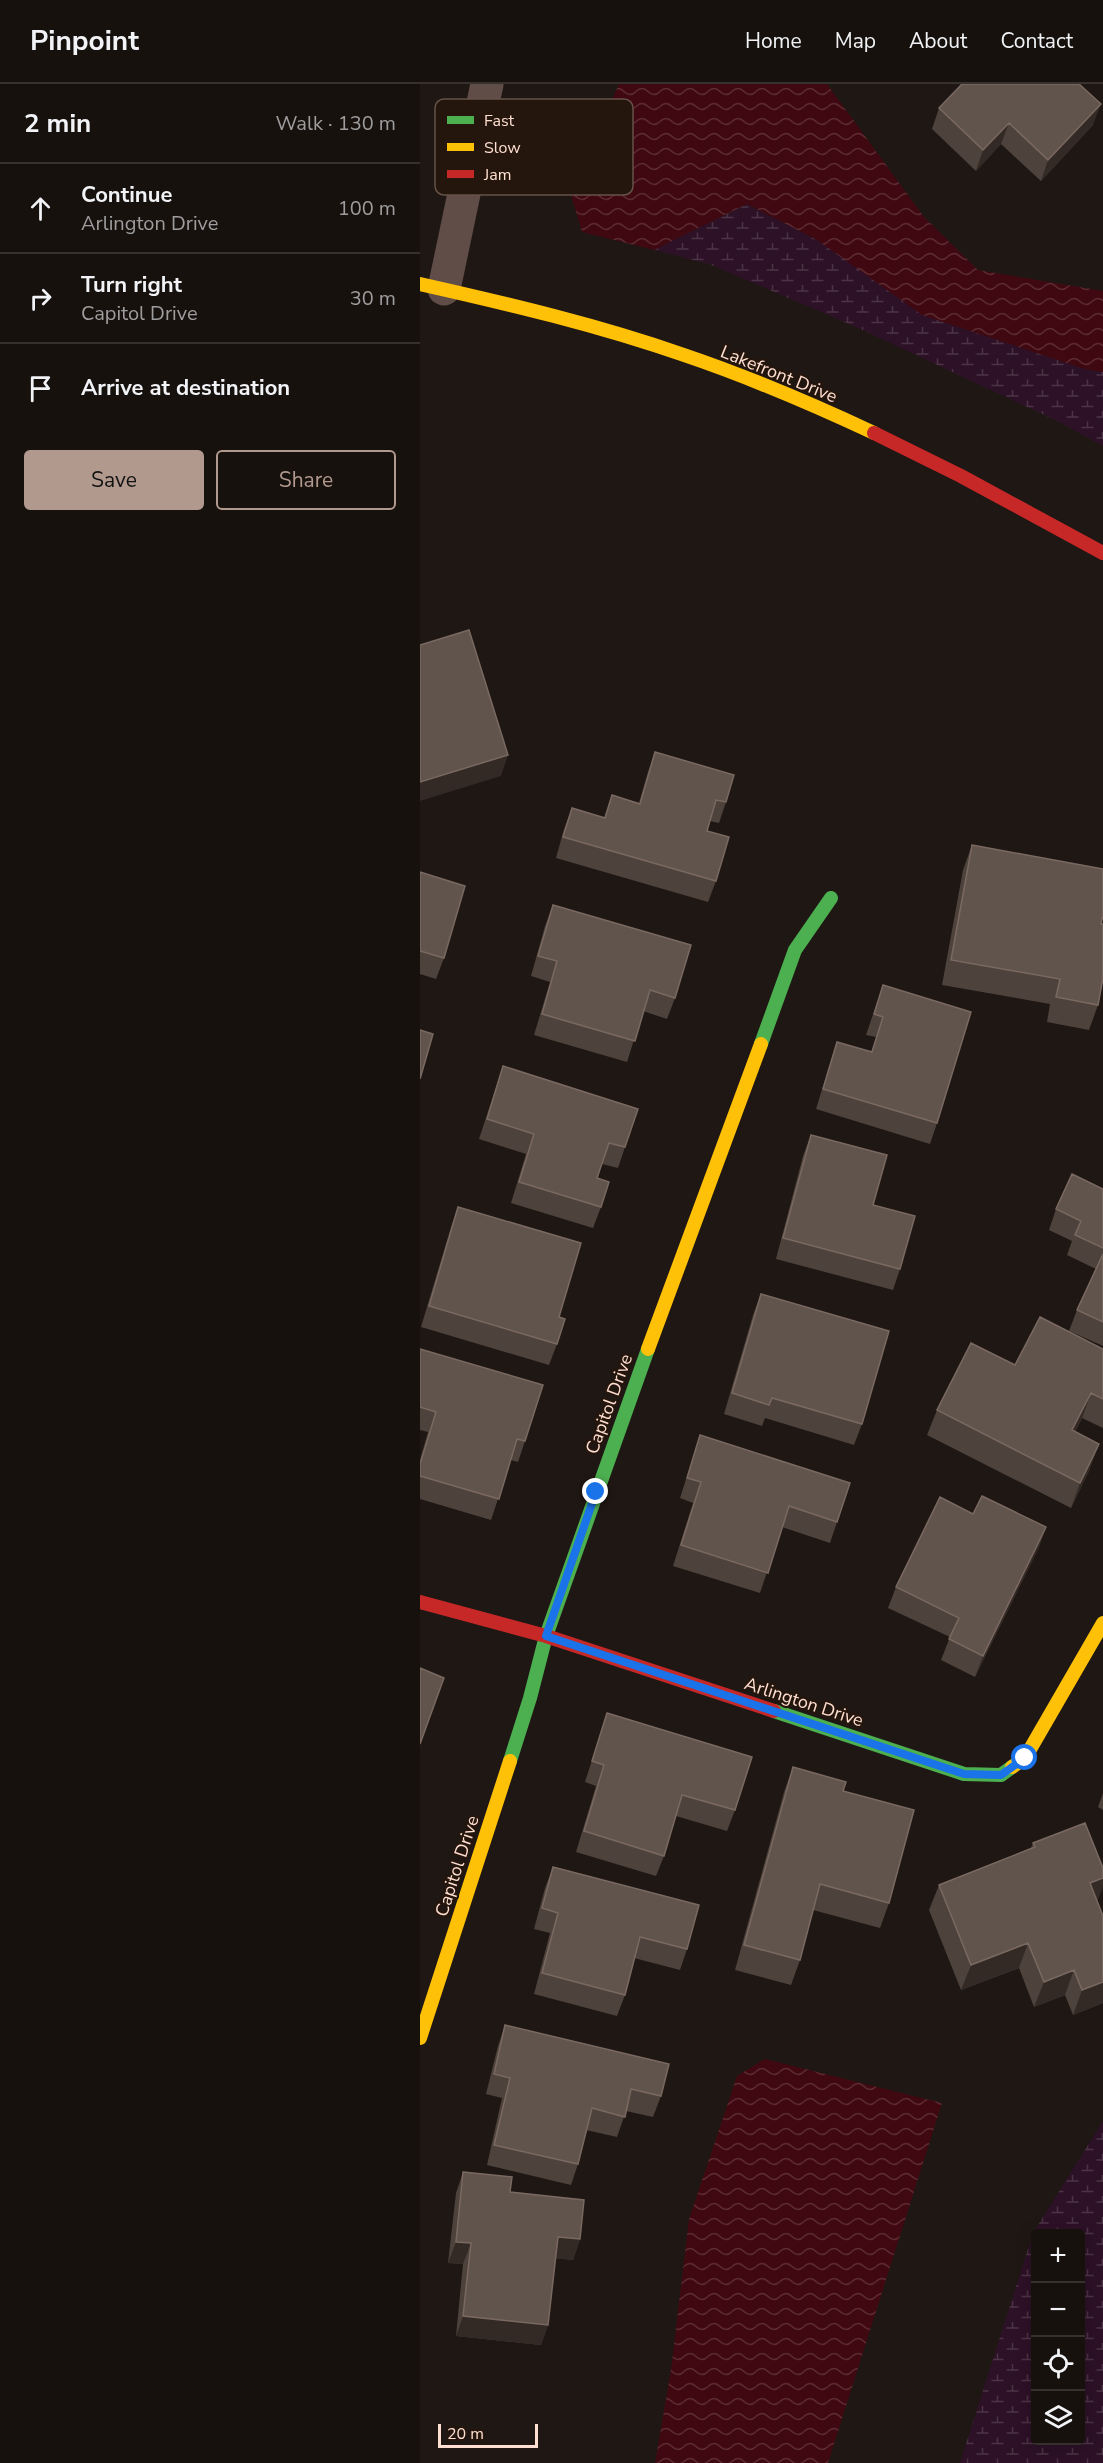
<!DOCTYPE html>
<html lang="en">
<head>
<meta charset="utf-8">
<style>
  body { margin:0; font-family:"Nunito Sans",sans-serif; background:#241f1c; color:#f1f3f6 }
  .controls { position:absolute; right:18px; bottom:18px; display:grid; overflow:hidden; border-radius:6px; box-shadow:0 3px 15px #0003 }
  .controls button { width:54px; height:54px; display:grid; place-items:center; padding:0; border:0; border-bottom:2px solid #36312e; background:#17110e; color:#f1f3f6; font:30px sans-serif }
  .scale { position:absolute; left:18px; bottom:15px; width:100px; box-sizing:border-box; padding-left:6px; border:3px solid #ffdfd1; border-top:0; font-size:16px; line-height:21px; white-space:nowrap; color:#ffdfd1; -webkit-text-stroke:4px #25160d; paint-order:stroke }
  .stop { position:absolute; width:18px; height:18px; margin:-14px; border:4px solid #1a73e8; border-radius:50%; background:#fff }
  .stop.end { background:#1a73e8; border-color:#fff; box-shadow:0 2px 6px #0008 }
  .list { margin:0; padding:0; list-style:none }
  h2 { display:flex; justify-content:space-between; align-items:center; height:78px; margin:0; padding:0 24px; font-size:26px }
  h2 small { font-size:20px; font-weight:400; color:#9e9d9e }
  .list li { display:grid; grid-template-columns:39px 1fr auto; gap:18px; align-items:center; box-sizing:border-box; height:90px; padding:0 24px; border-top:2px solid #36312e }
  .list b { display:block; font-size:22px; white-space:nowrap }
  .list p { margin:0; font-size:20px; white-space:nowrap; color:#9e9d9e }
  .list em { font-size:20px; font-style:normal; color:#9e9d9e }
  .actions { display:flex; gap:12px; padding:18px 24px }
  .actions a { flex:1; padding:14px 0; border:2px solid #b1998e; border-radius:6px; text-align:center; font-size:21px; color:#b1998e }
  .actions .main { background:#b1998e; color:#111 }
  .icon { flex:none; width:33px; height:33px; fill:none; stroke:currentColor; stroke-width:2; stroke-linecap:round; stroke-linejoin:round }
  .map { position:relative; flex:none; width:683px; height:2379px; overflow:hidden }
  header { display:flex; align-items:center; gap:36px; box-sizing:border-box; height:84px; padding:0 30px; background:#17110e; border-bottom:2px solid #36312e }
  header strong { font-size:28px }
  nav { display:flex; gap:33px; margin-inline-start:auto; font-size:21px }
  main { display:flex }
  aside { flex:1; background:#17110e }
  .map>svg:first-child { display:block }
</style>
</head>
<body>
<header>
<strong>Pinpoint</strong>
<nav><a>Home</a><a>Map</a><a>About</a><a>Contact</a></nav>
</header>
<main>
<aside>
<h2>2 min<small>Walk · 130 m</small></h2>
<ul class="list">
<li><svg class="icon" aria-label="ahead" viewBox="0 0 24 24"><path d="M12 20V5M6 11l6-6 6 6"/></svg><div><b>Continue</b><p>Arlington Drive</p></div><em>100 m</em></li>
<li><svg class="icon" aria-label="right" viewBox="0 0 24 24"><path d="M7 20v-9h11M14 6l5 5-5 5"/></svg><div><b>Turn right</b><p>Capitol Drive</p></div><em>30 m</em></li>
<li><svg class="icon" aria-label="arrive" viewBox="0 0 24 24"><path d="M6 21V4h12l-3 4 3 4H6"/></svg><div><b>Arrive at destination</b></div></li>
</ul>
<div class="actions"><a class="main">Save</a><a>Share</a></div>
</aside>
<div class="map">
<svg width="683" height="2379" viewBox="0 0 683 2379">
  <defs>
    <pattern id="wetland-marsh" width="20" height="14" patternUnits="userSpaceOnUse" patternTransform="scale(1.5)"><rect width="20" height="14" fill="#2d1127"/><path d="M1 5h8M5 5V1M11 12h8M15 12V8" fill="none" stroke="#4c3345"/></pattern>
    <pattern id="water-waves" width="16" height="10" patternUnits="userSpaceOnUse" patternTransform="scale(1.5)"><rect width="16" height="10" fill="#400912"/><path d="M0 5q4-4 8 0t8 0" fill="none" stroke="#5d2c33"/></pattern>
  </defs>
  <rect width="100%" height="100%" fill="#1f1713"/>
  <path fill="url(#wetland-marsh)" fill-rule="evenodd" d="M327,120L397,156L665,285L683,288V362L635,336L436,243L289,180L234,166Z
    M683,2037V2379H540L613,2149ZM616,2150H660V2356H616Z"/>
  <path fill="url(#water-waves)" d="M199,0H407L504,133L558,186L683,207V288L665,285L502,231L397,156L327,120L234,166L162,148L150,107Z
    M345,1975L522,2019L408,2379H235L251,2286L269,2135L317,1992Z"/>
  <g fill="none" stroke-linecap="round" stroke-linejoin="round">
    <path stroke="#604d47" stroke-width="33" d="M24,205L67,0"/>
    <path stroke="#4caf50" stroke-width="14" d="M341,960L375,866L411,814
      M354,1627L544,1690L581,1691L592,1683
      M90,1677L110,1614L126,1552L228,1265"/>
    <path stroke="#ffc107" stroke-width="14" d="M0,200C89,220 178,241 264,271C329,293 392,320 454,349
      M228,1265L341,960
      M592,1683L605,1674L683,1539
      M0,1954L90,1677"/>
    <path stroke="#c62828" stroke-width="14" d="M454,349L541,392L683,469
      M0,1518L126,1552L354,1627"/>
  </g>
  <path fill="#4e433c" d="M519,24L673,41L621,97L581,60L556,87L512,45Z
    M235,668L306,718L299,739L290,737L287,747L296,797L288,818L136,774L144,745L152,724L184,734L192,711L219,719L228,688Z
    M552,761L681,840L678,921L669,946L627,938L630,920L522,901L543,786Z
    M0,788L24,874L16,895L0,890Z
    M133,821L255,914L247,935L223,927L207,978L114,951L130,898L111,892L125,842Z
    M463,901L517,1039L510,1060L396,1025L410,979L417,958L451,968L456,953L446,951Z
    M83,982L205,1063L198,1084L182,1080L177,1094L181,1123L173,1144L91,1119L106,1070L59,1055Z
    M391,1051L453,1121L480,1185L473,1206L356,1175L383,1072Z
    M683,1105V1262L649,1247L657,1226L676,1185L647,1171L652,1157L629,1146L636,1125Z
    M38,1123L139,1233L137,1260L129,1281L1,1243L31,1143Z
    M341,1210L442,1340L434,1361L345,1334L342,1342L304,1330L333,1231Z
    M0,1265L105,1357L98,1378L91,1376L71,1436L0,1415V1376L8,1348L0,1346Z
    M683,1265V1344L662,1334L655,1348L670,1385L651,1424L507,1351L517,1326L595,1281Z
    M280,1351L417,1438L410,1459L362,1443L340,1509L253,1482L273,1419L260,1414Z
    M553,1430L626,1443L619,1463L555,1593L521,1576L530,1553L468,1524L476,1503Z
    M187,1629L315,1726L307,1747L256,1732L244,1772L236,1792L156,1768L176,1702L165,1698Z
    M373,1683L423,1707L469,1819L460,1844L393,1826L380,1876L371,1901L315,1886L364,1708Z
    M683,1709V1726L678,1723Z
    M613,1759L677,1818L683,1832V1919L653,1931L645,1911L614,1923L599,1884L541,1906L509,1826L519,1801L611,1764Z
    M133,1783L267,1865L260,1886L214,1874L205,1911L197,1932L114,1910L130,1849L114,1845L125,1804Z
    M85,1941L241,2012L233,2033L206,2027L197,2053L166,2046L158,2080L151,2101L67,2081L82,2014L66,2010L78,1962Z
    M43,2088L90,2108L160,2155L153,2176L135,2174L128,2241L121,2261L36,2252L43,2180L28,2179L36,2109Z"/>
  <path fill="#332a25" d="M681,20L673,41L621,97L628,76Z
    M589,39L581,60L556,87L563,66Z
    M88,671L81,692L0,717V698Z
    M671,1309L662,1334L643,1371L652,1346Z
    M679,1360L670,1385L651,1424L660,1399Z
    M626,1443L619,1463L555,1593L563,1572Z
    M683,1794V1803L677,1818L670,1799Z
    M608,1859L599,1884L541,1906L551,1881Z
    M654,1886L645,1911L614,1923L624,1898Z
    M683,1898V1919L653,1931L662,1906Z
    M138,2153L160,2155L153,2176L130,2174Z
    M36,2158L51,2159L43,2180L28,2179Z
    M43,2232L128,2241L121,2261L36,2252Z"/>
  <path fill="#61544c" stroke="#7a6961" stroke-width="1.5" d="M542,0H659L681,20L628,76L589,39L563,66L519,24Z
    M49,546L88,671L0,698V561Z
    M235,668L314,691L306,718L296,716L287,747L309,753L296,797L143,753L152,724L185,734L192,711L220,720Z
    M552,761L683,785V831L681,840H683V894L678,921L636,913L640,895L531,876Z
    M0,788L45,802L24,874L0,867Z
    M133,821L271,861L255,914L230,906L215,957L122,930L137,877L118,872Z
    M463,901L551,928L517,1039L403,1005L417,958L452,968L463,933L454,930Z
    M0,946L13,950L0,995Z
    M83,982L218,1025L205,1063L189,1059L177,1094L189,1098L181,1123L99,1098L114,1050L67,1035Z
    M391,1051L467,1071L453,1121L495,1132L480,1185L363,1154Z
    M652,1090L683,1105V1164L655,1151L661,1137L636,1125Z
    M38,1123L161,1159L139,1233L145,1235L137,1260L9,1222Z
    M683,1170V1238L657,1226Z
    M341,1210L469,1247L442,1340L352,1314L349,1321L312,1309Z
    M620,1233L683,1265V1315L671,1309L652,1346L679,1360L660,1399L517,1326L551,1259L595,1281Z
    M0,1265L123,1301L105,1357L97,1355L79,1415L0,1392V1380L16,1328L0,1323Z
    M280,1351L430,1399L417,1438L369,1422L348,1489L261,1461L281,1398L267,1394Z
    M562,1412L626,1443L563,1572L529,1555L539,1534L476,1503L520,1413L553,1430Z
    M0,1584L24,1594L0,1660Z
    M187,1629L332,1673L315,1726L262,1711L244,1772L164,1747L184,1681L172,1677Z
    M373,1683L426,1698L423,1707L494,1726L469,1819L400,1800L380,1876L324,1861Z
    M665,1739L683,1784V1794L670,1799L683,1832V1898L662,1906L654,1886L624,1898L608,1859L551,1881L519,1801L615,1763L613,1759Z
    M133,1783L279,1821L267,1865L220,1853L205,1911L122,1889L138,1829L122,1824Z
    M85,1941L249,1980L241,2012L211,2005L205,2033L172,2024L158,2080L74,2061L90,1994L74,1990Z
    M43,2088L92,2093L90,2108L164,2116L160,2155L138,2153L128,2241L43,2232L51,2159L36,2158Z"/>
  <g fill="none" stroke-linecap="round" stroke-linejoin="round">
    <path stroke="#1a73e8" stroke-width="8" d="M176,1408L126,1552L544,1690L581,1691L605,1674"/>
  </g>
  <g text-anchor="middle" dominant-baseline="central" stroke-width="4.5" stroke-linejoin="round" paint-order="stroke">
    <g font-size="18" fill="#ffdfd1" stroke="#25160d">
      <text transform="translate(359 290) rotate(22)">Lakefront Drive</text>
      <text transform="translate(189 1320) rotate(-70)">Capitol Drive</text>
      <text transform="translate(384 1618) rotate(18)">Arlington Drive</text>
      <text transform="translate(37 1782) rotate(-72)">Capitol Drive</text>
    </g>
  </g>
  <rect x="15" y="15" width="198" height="96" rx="9" fill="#25160d" stroke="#665248" stroke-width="1.5"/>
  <rect x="27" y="32" width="27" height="8" fill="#4caf50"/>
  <rect x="27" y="59" width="27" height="8" fill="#ffc107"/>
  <rect x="27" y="86" width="27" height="8" fill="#c62828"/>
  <g font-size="16" fill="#ffdfd1">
    <text x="64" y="42">Fast</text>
    <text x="64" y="69">Slow</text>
    <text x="64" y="96">Jam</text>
  </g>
</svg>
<div class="controls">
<button>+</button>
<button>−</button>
<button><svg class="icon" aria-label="locate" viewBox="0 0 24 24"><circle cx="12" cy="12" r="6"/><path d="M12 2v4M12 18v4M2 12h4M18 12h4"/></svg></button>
<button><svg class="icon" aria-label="layers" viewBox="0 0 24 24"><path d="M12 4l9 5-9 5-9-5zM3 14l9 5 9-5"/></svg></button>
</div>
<div class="scale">20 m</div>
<div class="stop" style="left:605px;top:1674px"></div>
<div class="stop end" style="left:176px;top:1408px"></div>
</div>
</main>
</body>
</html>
